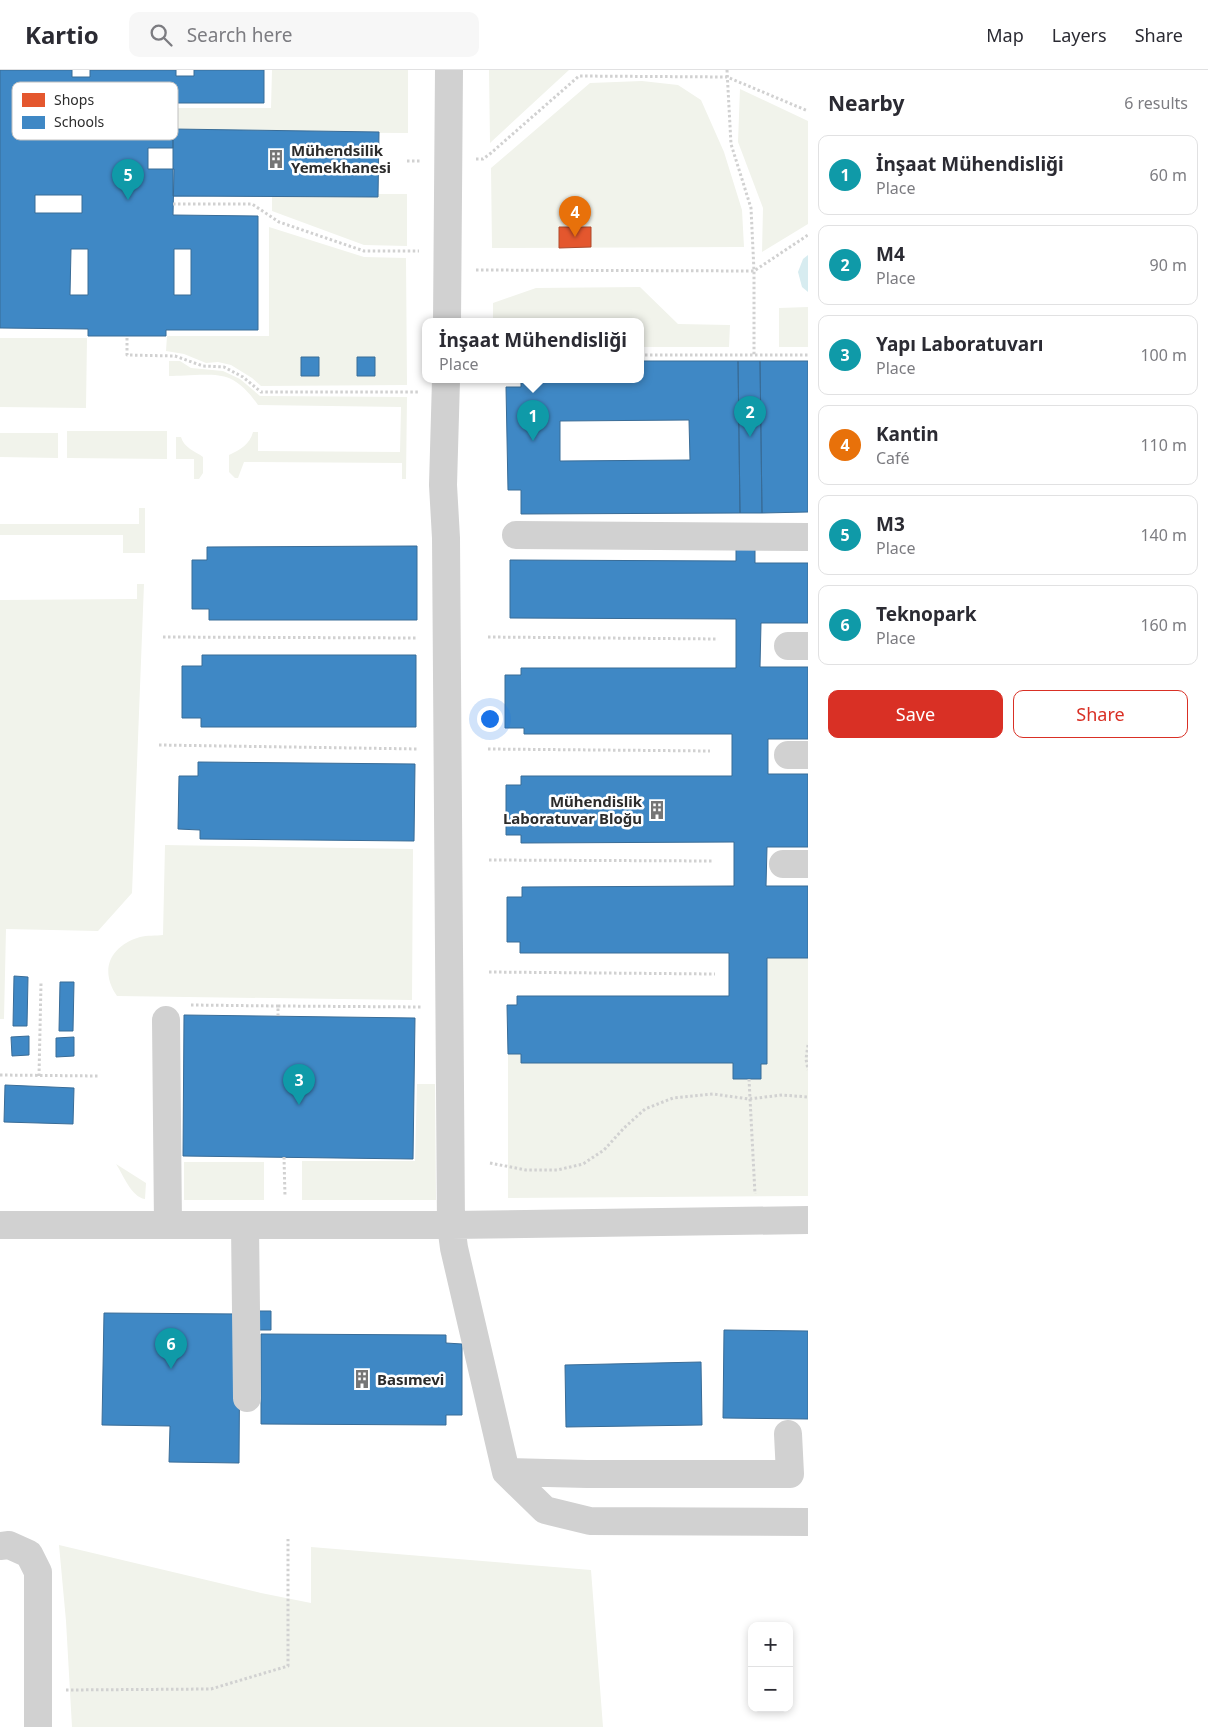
<!DOCTYPE html>
<html lang="en">
<head>
<meta charset="utf-8">
<style>
  body { margin:0; font-family:"Noto Sans",sans-serif; background:#f7f7f7; color:#2b2b33 }
  .controls { position:absolute; right:15px; bottom:15px; display:grid; overflow:hidden; border-radius:10px; box-shadow:0 2px 8px #0003 }
  .controls button { width:45px; height:45px; display:grid; place-items:center; padding:0; border:0; border-bottom:1px solid #e1e1e2; background:#fff; color:#2b2b33; font:25px sans-serif }
  .you { position:absolute; left:489px; top:648px; width:18px; height:18px; margin:-12px; border:4px solid #fff; border-radius:50%; background:#1a73e8; box-shadow:0 0 0 8px #1a73e833 }
  .badge { display:grid; place-items:center; width:32px; height:32px; border-radius:50%; background:#d93025; color:#fff; font-size:16px; font-weight:700 }
  .pin { position:absolute; translate:-50% -41px; filter:drop-shadow(0 1px 2px #0008) }
  .pin::after { content:''; position:absolute; top:26px; width:18px; height:15px; background:inherit; clip-path:polygon(0 0,100% 0,50% 100%) }
  .popup { position:absolute; left:422px; top:248px; width:222px; height:65px; box-sizing:border-box; display:grid; place-content:center; border-radius:10px; background:#fff; filter:drop-shadow(0 1px 4px #0005); font-size:16px; white-space:nowrap; color:#7c7c81 }
  .popup b { font-size:19px; color:#2b2b33 }
  .popup::after { content:''; position:absolute; left:50%; top:100%; margin-left:-10px; border:10px solid transparent; border-top-color:#fff }
  .list { margin:0; padding:0; list-style:none }
  h2 { display:flex; justify-content:space-between; align-items:center; height:65px; margin:0; padding:0 20px; font-size:21px }
  h2 small { font-size:16px; font-weight:400; color:#7c7c81 }
  .list li { display:grid; grid-template-columns:32px 1fr auto; gap:15px; align-items:center; box-sizing:border-box; height:80px; margin:0 10px 10px; padding:0 10px; border:1px solid #e1e1e2; border-radius:10px }
  .list b { display:block; font-size:19px; white-space:nowrap }
  .list p { margin:0; font-size:16px; white-space:nowrap; color:#7c7c81 }
  .list em { font-size:16px; font-style:normal; color:#7c7c81 }
  .actions { display:flex; gap:10px; padding:15px 20px }
  .actions a { flex:1; padding:11px 0; border:1px solid #d93025; border-radius:10px; text-align:center; font-size:18px; color:#d93025 }
  .actions .main { background:#d93025; color:#fff }
  .icon { flex:none; width:28px; height:28px; fill:none; stroke:currentColor; stroke-width:2; stroke-linecap:round; stroke-linejoin:round }
  .map { position:relative; flex:none; width:808px; height:1657px; overflow:hidden }
  header { display:flex; align-items:center; gap:30px; box-sizing:border-box; height:70px; padding:0 25px; background:#fff; border-bottom:1px solid #e1e1e2 }
  header strong { font-size:24px }
  nav { display:flex; gap:28px; margin-inline-start:auto; font-size:18px }
  .search { width:350px; height:45px; background:#f7f7f7; display:flex; align-items:center; gap:12px; box-sizing:border-box; padding:0 18px; border-radius:10px; color:#7c7c81; font-size:19px }
  main { display:flex }
  aside { flex:1; background:#fff }
  .map>svg:first-child { display:block }
</style>
</head>
<body>
<header>
<strong>Kartio</strong>
<div class="search"><svg class="icon" aria-label="search" viewBox="0 0 24 24"><circle cx="10" cy="10" r="6"/><path d="M15 15l6 6"/></svg>Search here</div>
<nav><a>Map</a><a>Layers</a><a>Share</a></nav>
</header>
<main>
<div class="map">
<svg width="808" height="1657" viewBox="0 0 808 1657">
  <rect width="100%" height="100%" fill="#fff"/>
  <path fill="#f1f3eb" d="M272,0H408V63L176,62V38H271Z
    M489,0H569L490,73Z
    M642,11L678,15L701,30L724,82L742,140L744,177L492,178L491,98L590,13Z
    M740,19L808,51V154L762,182L763,138L738,72Z
    M272,124H407V176L364,175L272,141Z
    M269,157L364,187L406,188L407,315L261,316L252,308L231,295L218,292L206,293L184,284L166,281L167,266H269Z
    M640,217L678,254L730,255L729,277H641L640,252H493V233L536,218Z
    M808,237V277H779V238Z
    M0,268H87L86,338L0,337Z
    M169,291H180L191,298L223,301L240,309L260,326L407,327L406,409H402V393L244,392L238,408H235L229,402V385C240,380 250,374 253,362H258V381L400,382L401,337L258,335C251,325 241,313 229,308C216,302 184,306 169,306Z
    M67,361H167V389L67,388Z
    M0,363H58V388L0,387Z
    M176,367H181C184,378 195,381 203,387V403L199,409H194V389H176Z
    M139,438H145V483H123V465H0V454H139Z
    M137,514H144L132,823L98,861L6,859L4,949H0V530L137,529Z
    M165,775L413,779L412,930L117,926C99,900 110,876 140,867C147,865 156,866 163,865Z
    M767,888H808V1126L508,1128V984H521V993H733V1009H761V994L767,993Z
    M417,1014H435L436,1130H302V1091H415Z
    M184,1092H264V1130H184Z
    M116,1094L146,1113L145,1129C131,1127 123,1104 116,1094Z
    M59,1475L261,1523L311,1533V1477L591,1500L603,1657H72L66,1551Z"/>
  <path fill="#d7ecf0" d="M808,185V222L802,217L798,202L803,189Z"/>
  <path fill="#e4572e" stroke="#ad4a2d" d="M559,157H591V177L559,178Z"/>
  <path fill="#3f88c5" stroke="#396c97" fill-rule="evenodd" d="M0,0H72V7H90V0H176V6H194V0H264V33H173V78H148V99H174L173,145L258,146V260H166V266H88V259L0,258ZM36,42H83V59H36ZM35,125H82V143H35ZM71,179H88V225H70ZM174,179H191V225H174Z
    M173,59L379,62L378,127L173,126Z
    M301,287H319V306H301Z
    M357,287H375V306H357Z
    M640,291H738L740,443L521,444V420H508L506,317H521V310H640ZM689,350L690,390L560,391V351Z
    M738,291H760L762,443H740Z
    M760,291H808V442L762,443Z
    M736,474H755V493H808V553H761L760,597H808V669H768V704H808V777H767L766,816H808V888H767V994H761V1009H733V993H521V984H508L507,935H517V926H729V883H520V872H507V827H522V817L734,816V772L521,773V765H506V715H521V706H732V664H524V658H505V605H521V598H736V549L510,548V490L736,491Z
    M417,476V550H209V539H192V490H207V477Z
    M202,585H416V657H201V648H182V596H202Z
    M198,692L415,694L414,771L200,769V760L178,759L179,706H198Z
    M14,906L28,907L27,956H13Z
    M60,912H74L73,961H59Z
    M184,945L415,948L413,1089L183,1086Z
    M29,966V985L12,986L11,967Z
    M74,967V986L56,987V968Z
    M5,1015L74,1018L73,1054L4,1052Z
    M253,1241H271V1260H253Z
    M104,1243L240,1244L239,1393L169,1392L170,1356L102,1355Z
    M724,1260L808,1261V1349L723,1348Z
    M261,1264L446,1265V1273L462,1274V1345H446V1355L261,1354Z
    M701,1292L702,1355L566,1357L565,1295Z"/>
  <g fill="none" stroke-linecap="round" stroke-linejoin="round">
    <path stroke="#d1d1d1" stroke-width="3" stroke-dasharray="2.5 2.5" stroke-linecap="butt" d="M727,0L731,74L751,138L754,201V285
      M476,89H483L491,83L579,6L727,7L808,41
      M407,91H420
      M173,134H252L279,152L364,181H419
      M476,200L754,201L808,165
      M127,268V285L175,286L203,296L224,297L243,307L261,322H418
      M640,285H808
      M163,567L418,568
      M488,567L718,569
      M159,675L419,679
      M488,679L710,681
      M489,790L714,791
      M489,902L715,904
      M191,935L278,936
      M278,946V936L422,937
      M808,975L806,989L808,1000
      M0,1005L98,1006
      M39,1006L41,913
      M749,1009L755,1124
      M284,1087L285,1127
      M490,1093L526,1100H557L583,1094L604,1080L624,1058L645,1039L673,1028L713,1024L749,1029L782,1025L808,1027
      M66,1620L211,1619L288,1596V1469"/>
    <path stroke="#d1d1d1" stroke-width="28" d="M447,252L449,0
      M446,310L443,415L446,468L451,1155L454,1178L506,1402L587,1404H790L788,1364
      M516,465L808,467
      M788,576H808
      M788,685H808
      M783,794H808
      M166,950L168,1155
      M0,1155H451L808,1150
      M245,1155L247,1328
      M506,1402L545,1440L590,1451L808,1452
      M0,1476L9,1475L29,1484L38,1502V1657"/>
  </g>
  <defs>
    <g id="building-bare" transform="scale(1.5)"><path d="M-4-6H4V6H1V3H-1V6H-4ZM-2.5-4.3h1.7v1.8h-1.7ZM.8-4.3h1.7v1.8H.8ZM-2.5-1h1.7V.8h-1.7ZM.8-1h1.7V.8H.8Z" fill="#767676" stroke="#fff" stroke-width="2.5" paint-order="stroke"/></g>
  </defs>
  <g fill-rule="evenodd">
    <use href="#building-bare" x="276" y="89"/>
    <use href="#building-bare" x="657" y="740"/>
    <use href="#building-bare" x="362" y="1309"/>
  </g>
  <g text-anchor="middle" dominant-baseline="central" stroke-width="5" stroke-linejoin="round" paint-order="stroke">
    <g font-size="15" font-weight="bold" fill="#2c2c2c" stroke="#fff" text-anchor="start">
      <text x="291" y="80">Mühendsilik<tspan x="291" dy="17">Yemekhanesi</tspan></text>
      <text x="642" y="731" text-anchor="end">Mühendislik<tspan x="642" dy="17">Laboratuvar Bloğu</tspan></text>
      <text x="377" y="1309">Basımevi</text>
    </g>
  </g>
  <rect x="12" y="12" width="166" height="58" rx="8" fill="#fff" stroke="#c0c0c0" stroke-width="1"/>
  <rect x="22" y="23" width="23" height="14" fill="#e4572e"/>
  <rect x="22" y="46" width="23" height="13" fill="#3f88c5"/>
  <g font-size="14" fill="#2c2c2c">
    <text x="54" y="35">Shops</text>
    <text x="54" y="57">Schools</text>
  </g>
</svg>
<div class="controls">
<button>+</button>
<button>−</button>
</div>
<div class="you"></div>
<div class="pin badge" style="left:533px;top:371px;background:#0f9aa8">1</div>
<div class="popup"><b>İnşaat Mühendisliği</b>Place</div>
<div class="pin badge" style="left:750px;top:367px;background:#0f9aa8">2</div>
<div class="pin badge" style="left:299px;top:1035px;background:#0f9aa8">3</div>
<div class="pin badge" style="left:575px;top:167px;background:#e8710a">4</div>
<div class="pin badge" style="left:128px;top:130px;background:#0f9aa8">5</div>
<div class="pin badge" style="left:171px;top:1299px;background:#0f9aa8">6</div>
</div>
<aside>
<h2>Nearby<small>6 results</small></h2>
<ul class="list">
<li><span class="badge" style="background:#0f9aa8">1</span><div><b>İnşaat Mühendisliği</b><p>Place</p></div><em>60 m</em></li>
<li><span class="badge" style="background:#0f9aa8">2</span><div><b>M4</b><p>Place</p></div><em>90 m</em></li>
<li><span class="badge" style="background:#0f9aa8">3</span><div><b>Yapı Laboratuvarı</b><p>Place</p></div><em>100 m</em></li>
<li><span class="badge" style="background:#e8710a">4</span><div><b>Kantin</b><p>Café</p></div><em>110 m</em></li>
<li><span class="badge" style="background:#0f9aa8">5</span><div><b>M3</b><p>Place</p></div><em>140 m</em></li>
<li><span class="badge" style="background:#0f9aa8">6</span><div><b>Teknopark</b><p>Place</p></div><em>160 m</em></li>
</ul>
<div class="actions"><a class="main">Save</a><a>Share</a></div>
</aside>
</main>
</body>
</html>
